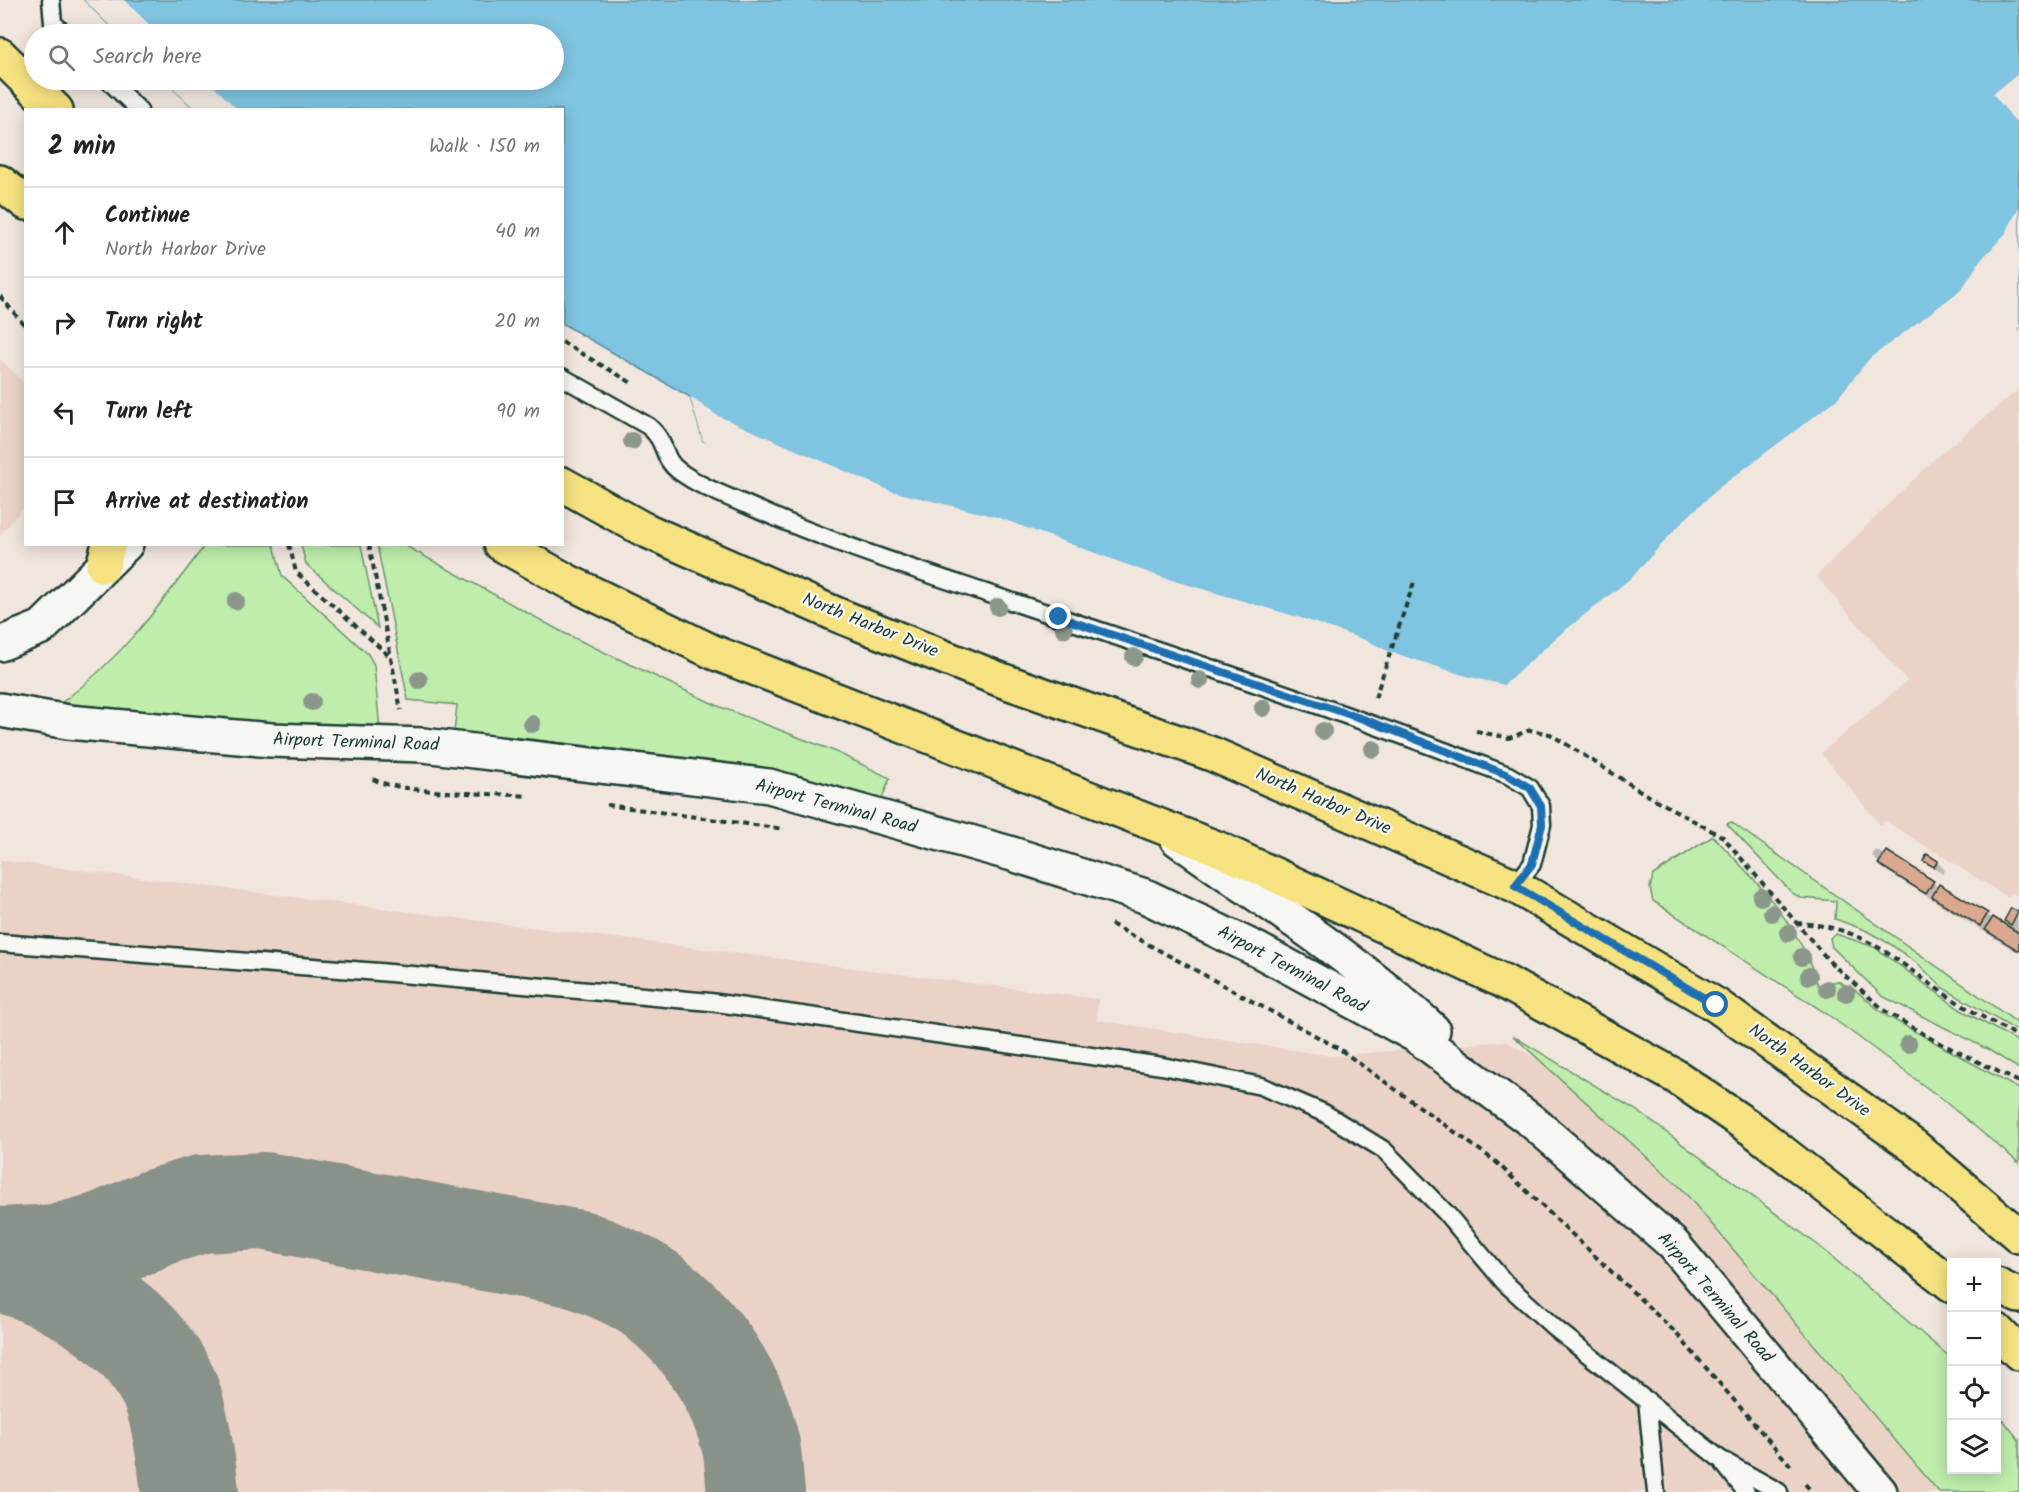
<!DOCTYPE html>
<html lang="en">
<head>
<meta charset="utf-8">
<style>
  body { margin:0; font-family:Kalam,sans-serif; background:#f6f6f6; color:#222 }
  .controls { position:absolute; right:18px; bottom:18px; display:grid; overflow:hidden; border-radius:0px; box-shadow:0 3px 15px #0003 }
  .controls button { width:54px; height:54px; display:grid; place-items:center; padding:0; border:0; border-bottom:2px solid #e0e0e0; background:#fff; color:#222; font:30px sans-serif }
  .stop { position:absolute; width:18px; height:18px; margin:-14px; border:4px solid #1f6fb2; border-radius:50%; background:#fff }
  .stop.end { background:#1f6fb2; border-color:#fff; box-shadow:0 2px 6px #0008 }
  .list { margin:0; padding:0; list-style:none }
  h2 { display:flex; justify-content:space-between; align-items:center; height:78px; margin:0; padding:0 24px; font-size:26px }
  h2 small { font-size:20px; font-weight:400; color:#767676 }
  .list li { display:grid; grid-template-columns:39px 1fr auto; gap:18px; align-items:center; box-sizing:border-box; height:90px; padding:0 24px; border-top:2px solid #e0e0e0 }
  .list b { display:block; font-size:22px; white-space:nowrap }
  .list p { margin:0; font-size:20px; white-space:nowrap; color:#767676 }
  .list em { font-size:20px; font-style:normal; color:#767676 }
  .icon { flex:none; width:33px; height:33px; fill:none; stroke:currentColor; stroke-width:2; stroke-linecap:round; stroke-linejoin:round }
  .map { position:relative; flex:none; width:2019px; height:1492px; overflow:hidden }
  .search { position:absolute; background:#fff; box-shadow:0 3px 15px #0003; left:24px; top:24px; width:540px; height:66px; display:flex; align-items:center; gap:15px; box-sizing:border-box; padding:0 21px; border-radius:33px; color:#767676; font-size:22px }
  .panel { position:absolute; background:#fff; box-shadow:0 3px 15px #0003; left:24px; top:108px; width:540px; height:438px; border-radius:0px }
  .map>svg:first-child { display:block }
</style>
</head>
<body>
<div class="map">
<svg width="2019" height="1492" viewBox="0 0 2019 1492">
  <rect width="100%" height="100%" fill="#f1e6de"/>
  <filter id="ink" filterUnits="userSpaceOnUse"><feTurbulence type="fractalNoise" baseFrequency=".0167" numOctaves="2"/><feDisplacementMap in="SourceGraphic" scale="12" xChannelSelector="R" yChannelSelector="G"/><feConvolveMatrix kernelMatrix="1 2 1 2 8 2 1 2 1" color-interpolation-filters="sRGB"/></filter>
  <g filter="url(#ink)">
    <path fill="#ead3c6" d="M0,359L25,384L26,505L0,535Z
      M2019,389V896L2012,893L2007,897L1885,821L1881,826L1821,753L1907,681L1816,576L1932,461Z
      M0,860L1098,999L1097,1020L1332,1056L1506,1041L1684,1147L1952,1470H1996L1997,1416L2019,1438V1492H0Z"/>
    <path fill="#beedac" stroke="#6e9570" stroke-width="1.5" d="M205,545H274L282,576L368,654L374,665L380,730L215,724L61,703C122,658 161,604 205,545Z
      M301,545H361L378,628L306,564Z
      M377,545H404L564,633L718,706L834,751L890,778L881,801L656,756L571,744L454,733L457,705L408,700Z
      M1731,822L2019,1024V1032L1943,988L1918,964L1890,944L1865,930L1835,919L1836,901L1801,898L1792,893L1727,824Z
      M1713,836C1746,870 1782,907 1804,950C1810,961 1813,973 1818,985L1838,981L1855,990L1885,1015L2019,1089V1163L1938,1096L1827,1014L1653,901L1650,888L1653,875Z
      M1836,934L1874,947L1961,1010L2019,1042V1069L1989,1050L1882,996L1832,947L1830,938Z
      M1513,1036L1639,1112L1818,1245L1951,1358L1952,1470H1996L1997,1412L2019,1440V1492H1939L1681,1188Z"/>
    <path fill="#7fc4e0" stroke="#598e9b" stroke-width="1.5" d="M84,0H2019V330L1909,363L1756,477L1532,670L1506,703L871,501L703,441L690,397L563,324L562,110L195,109L164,80H554V34H118Z"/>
    <path fill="#f1e6de" d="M84,0H124L159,34H118Z
      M2019,73V126L1993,94Z
      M164,80H207L237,109H195Z
      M2019,207V334L1988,358L1910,366L1757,479L1535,672L1530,693L1507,706L1439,691L1370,665L1168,603L870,504L721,450L703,441L690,397L718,416L891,491L997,517L1158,576L1301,618L1368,641L1388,651L1466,676L1504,685L1558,636L1631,578L1683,521L1720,487L1836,400L1870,358L1961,290L1980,261L2006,233Z"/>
    <path fill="#0003" d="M1876,850L2015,931L2005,921L2017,913L2019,953L1888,872L1872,856Z
      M1925,860L1937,862L1945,870L1942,874Z"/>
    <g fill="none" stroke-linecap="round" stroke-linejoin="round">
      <path stroke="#889289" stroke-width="98" d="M0,1256L59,1253L106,1240L159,1217L201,1204L264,1201L578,1259C605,1270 633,1280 656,1298C703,1335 738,1388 751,1446C754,1461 754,1477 756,1492
        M0,1262C64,1281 132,1319 165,1380C179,1404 187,1463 190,1492"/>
    </g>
    <path fill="#dba88f" stroke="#1f3d34" stroke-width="1.5" d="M1887,851L1934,881L1926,894L1878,864Z
      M1927,854L1938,861L1934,867L1923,861Z
      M1939,884L1988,913L1980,926L1932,897Z
      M2011,908L2018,912L2011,925L2004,921Z
      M1993,917L2019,933V951L1985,930Z"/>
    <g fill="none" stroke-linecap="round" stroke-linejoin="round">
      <g stroke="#1f3d34" stroke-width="21">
        <path id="service" d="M51,0L53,23L65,34
          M108,80L139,110
          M562,377L648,426C668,442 661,458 679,471C699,486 724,495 747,505C824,540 905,566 986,593C1161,651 1336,709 1508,775L1530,788L1541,806L1542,825L1532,864L1515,886
          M0,943L379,972L710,1002L1162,1066L1261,1086L1324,1113L1384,1150L1446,1213L1505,1283L1556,1329L1720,1459L1779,1492
          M1647,1400L1656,1492
          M1724,1464L1746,1492"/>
      </g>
      <g stroke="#1f3d34" stroke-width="38">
        <path id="secondary" d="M0,644L42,627L126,544
          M0,710L68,722L271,740L423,745L769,786L1009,853L1145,896L1258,950L1415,1035L1533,1122L1673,1244L1880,1492
          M1177,839C1263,900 1355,958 1433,1030"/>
      </g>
      <g stroke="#1f3d34" stroke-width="38">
        <path id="primary" d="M0,55L56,110
          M0,182L26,203
          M562,484L643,529L840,616L1004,681L1212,754L1515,886L1716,1005L1915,1147L2019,1236
          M501,544L567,581L713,652L1219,849L1503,981L1675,1076L1755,1131L1952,1285
          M103,566L109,544
          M1996,1285L2019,1296
          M1996,1330L2019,1353"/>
      </g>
      <path stroke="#1f3d34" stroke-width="4" stroke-dasharray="6 4.5" stroke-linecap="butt" d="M0,296L26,327
        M562,342L632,383
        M289,544L296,572L388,655
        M369,544L401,710
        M1375,698L1414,582
        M1476,731L1509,738L1530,730L1550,734L1647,795L1723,837L1830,962L1885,1011L1932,1039L2019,1082
        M373,779C399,794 494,793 528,796
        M607,805L784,829
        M1796,923C1868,926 1895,962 1951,998C1972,1012 1996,1024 2019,1037
        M1111,924L1338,1048L1495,1161L1675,1332L1791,1466
        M1805,1484L1812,1492"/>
      <use href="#service" stroke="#f6f6f2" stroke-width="16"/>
      <use href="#secondary" stroke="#f6f6f2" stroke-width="33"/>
      <use href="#primary" stroke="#f6e281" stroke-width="33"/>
    </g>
    <g fill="#8b978a">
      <circle cx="632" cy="441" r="9"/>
      <circle cx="236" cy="601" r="9"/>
      <circle cx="998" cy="607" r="9"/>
      <circle cx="1064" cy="629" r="9"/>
      <circle cx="1134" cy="657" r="9"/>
      <circle cx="419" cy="680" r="9"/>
      <circle cx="1200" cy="680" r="9"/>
      <circle cx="312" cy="702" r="9"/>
      <circle cx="1263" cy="708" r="9"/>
      <circle cx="532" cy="724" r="9"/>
      <circle cx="1323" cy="731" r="9"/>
      <circle cx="1373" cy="749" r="9"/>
      <circle cx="1761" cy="897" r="9"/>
      <circle cx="1772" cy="913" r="9"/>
      <circle cx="1788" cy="933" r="9"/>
      <circle cx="1802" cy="957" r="9"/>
      <circle cx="1809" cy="976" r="9"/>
      <circle cx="1827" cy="989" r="9"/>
      <circle cx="1846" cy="993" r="9"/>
      <circle cx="1908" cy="1044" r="9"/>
    </g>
  </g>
  <g fill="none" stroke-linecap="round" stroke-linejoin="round" filter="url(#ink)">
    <path stroke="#1f6fb2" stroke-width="8" d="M1059,617L1366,720L1508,775L1530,788L1541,806L1542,825L1532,864L1515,886L1716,1005"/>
  </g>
  <g text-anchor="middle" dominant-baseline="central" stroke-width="4.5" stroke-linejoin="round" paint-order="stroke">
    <g font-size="18" fill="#1f3d34" stroke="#f6f6f2">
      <text transform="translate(870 626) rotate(22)">North Harbor Drive</text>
      <text transform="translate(356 743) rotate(2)">Airport Terminal Road</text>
      <text transform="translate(1323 802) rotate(23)">North Harbor Drive</text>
      <text transform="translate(836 807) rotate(15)">Airport Terminal Road</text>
      <text transform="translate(1292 970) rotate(28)">Airport Terminal Road</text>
      <text transform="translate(1809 1071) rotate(36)">North Harbor Drive</text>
      <text transform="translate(1715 1298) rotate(49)">Airport Terminal Road</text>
    </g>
  </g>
</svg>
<div class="controls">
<button>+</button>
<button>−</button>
<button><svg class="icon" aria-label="locate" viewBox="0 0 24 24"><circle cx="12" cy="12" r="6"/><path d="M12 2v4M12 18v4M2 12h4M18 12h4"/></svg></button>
<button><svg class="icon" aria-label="layers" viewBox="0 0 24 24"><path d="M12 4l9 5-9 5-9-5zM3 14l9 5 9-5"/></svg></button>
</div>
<div class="stop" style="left:1716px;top:1005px"></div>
<div class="stop end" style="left:1059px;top:617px"></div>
<div class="search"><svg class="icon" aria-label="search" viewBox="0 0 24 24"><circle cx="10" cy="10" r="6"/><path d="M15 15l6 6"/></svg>Search here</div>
<section class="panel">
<h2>2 min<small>Walk · 150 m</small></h2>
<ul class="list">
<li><svg class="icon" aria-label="ahead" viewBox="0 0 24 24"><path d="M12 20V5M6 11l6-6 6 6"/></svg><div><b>Continue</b><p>North Harbor Drive</p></div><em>40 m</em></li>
<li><svg class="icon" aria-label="right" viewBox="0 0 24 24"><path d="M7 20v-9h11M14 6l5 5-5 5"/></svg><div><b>Turn right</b></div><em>20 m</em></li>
<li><svg class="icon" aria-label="left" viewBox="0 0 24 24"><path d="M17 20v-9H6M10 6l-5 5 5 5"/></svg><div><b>Turn left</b></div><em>90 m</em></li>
<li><svg class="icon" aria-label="arrive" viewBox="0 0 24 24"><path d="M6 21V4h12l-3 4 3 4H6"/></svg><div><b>Arrive at destination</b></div></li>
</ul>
</section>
</div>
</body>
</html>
